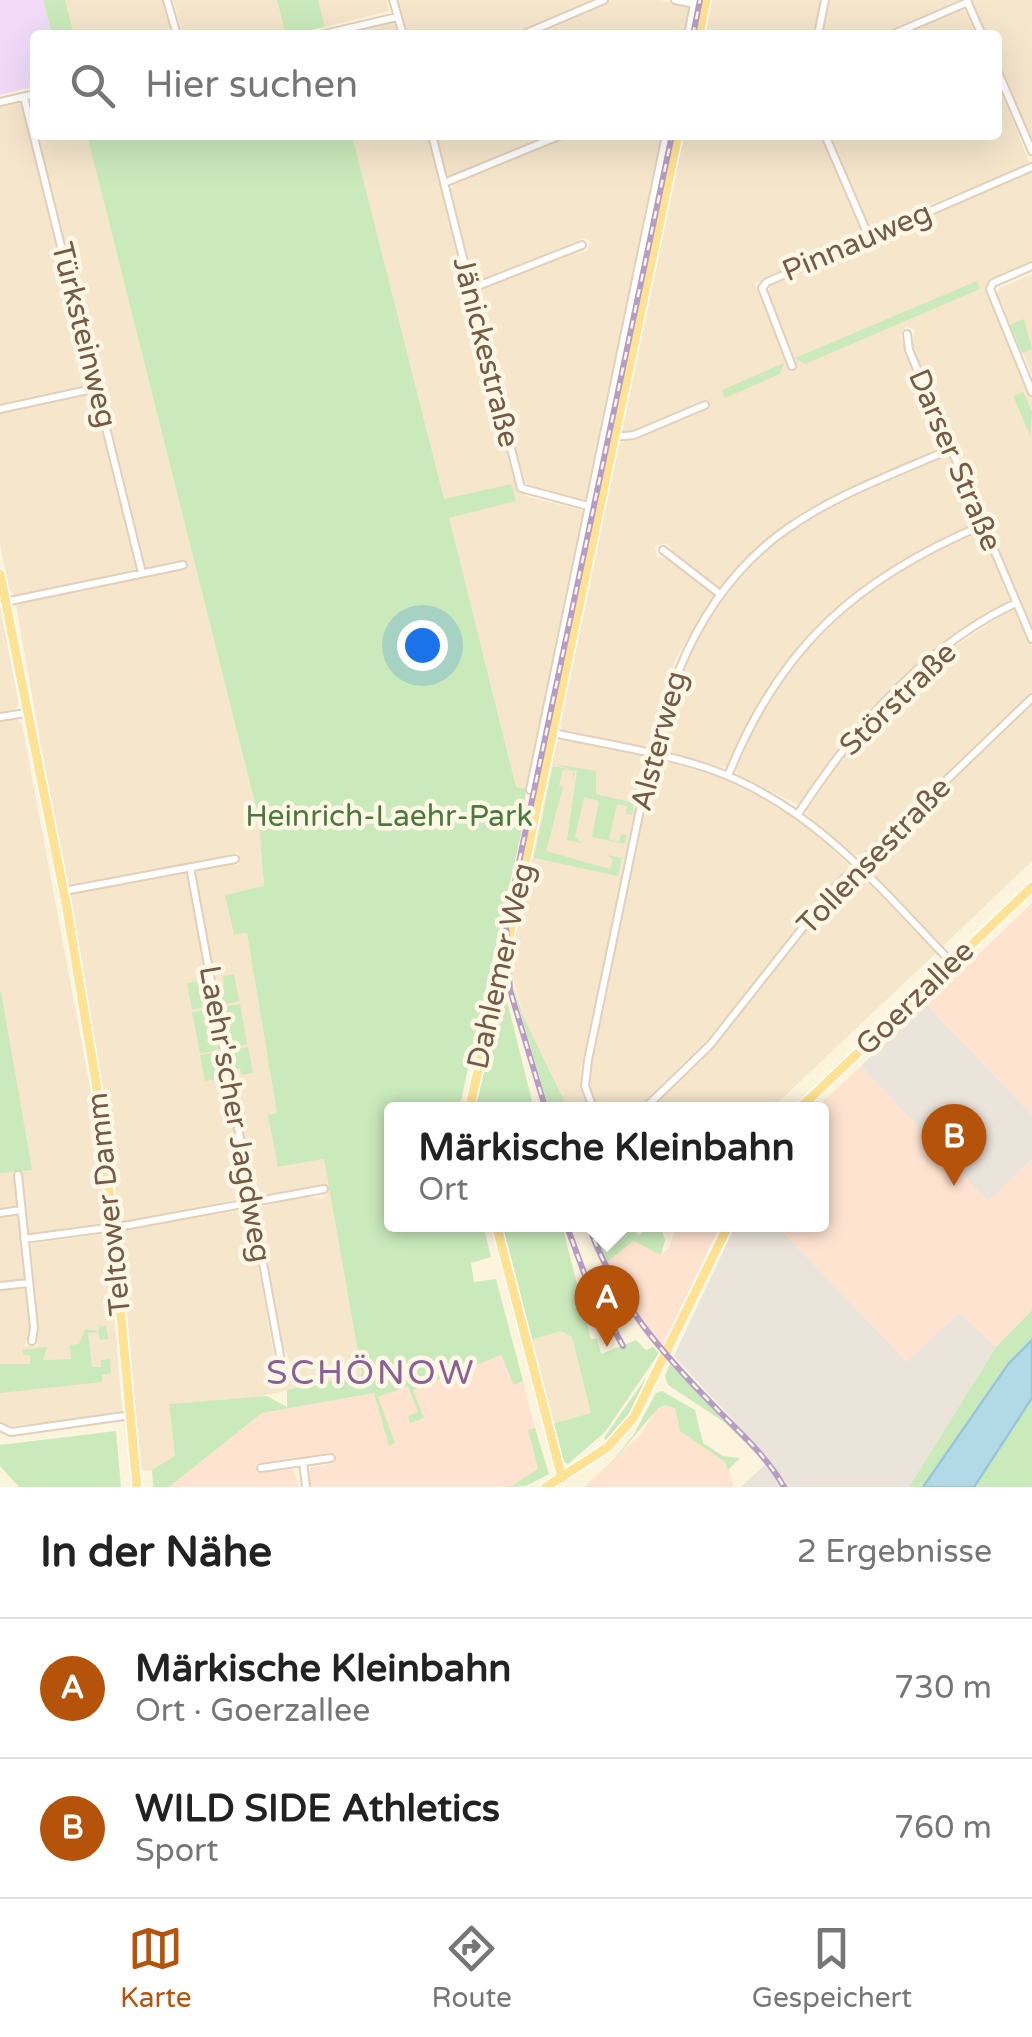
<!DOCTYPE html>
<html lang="de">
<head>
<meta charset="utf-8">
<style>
  body { margin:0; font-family:"Varela Round",sans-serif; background:#f2f2f2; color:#222 }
  .you { position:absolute; left:422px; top:645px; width:35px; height:35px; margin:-25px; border:8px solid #fff; border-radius:50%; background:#1a73e8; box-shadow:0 0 0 15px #1a73e833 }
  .badge { display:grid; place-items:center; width:65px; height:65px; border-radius:50%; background:#b45309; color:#fff; font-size:32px; font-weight:700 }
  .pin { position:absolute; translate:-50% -82px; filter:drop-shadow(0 2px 5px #0008) }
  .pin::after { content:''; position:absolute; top:52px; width:35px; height:30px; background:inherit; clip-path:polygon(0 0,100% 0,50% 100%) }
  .popup { position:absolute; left:384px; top:1102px; width:445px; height:130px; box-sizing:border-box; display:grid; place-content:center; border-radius:10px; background:#fff; filter:drop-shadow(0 2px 8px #0005); font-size:32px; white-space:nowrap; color:#767676 }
  .popup b { font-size:38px; color:#222 }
  .popup::after { content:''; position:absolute; left:50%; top:100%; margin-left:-20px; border:20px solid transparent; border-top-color:#fff }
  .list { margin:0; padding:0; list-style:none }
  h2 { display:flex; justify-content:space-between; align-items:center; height:130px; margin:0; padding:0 40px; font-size:42px }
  h2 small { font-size:32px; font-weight:400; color:#767676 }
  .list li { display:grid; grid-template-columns:65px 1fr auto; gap:30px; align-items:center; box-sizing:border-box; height:140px; padding:0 40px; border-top:2px solid #e0e0e0 }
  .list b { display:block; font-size:38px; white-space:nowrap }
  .list p { margin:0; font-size:32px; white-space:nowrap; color:#767676 }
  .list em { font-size:32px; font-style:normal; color:#767676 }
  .icon { flex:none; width:55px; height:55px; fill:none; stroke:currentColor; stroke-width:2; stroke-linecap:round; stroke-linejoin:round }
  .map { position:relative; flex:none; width:1032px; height:1487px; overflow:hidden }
  .search { position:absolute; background:#fff; box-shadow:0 10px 40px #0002; left:30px; right:30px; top:30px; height:110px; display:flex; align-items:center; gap:25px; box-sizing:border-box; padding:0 35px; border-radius:10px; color:#767676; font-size:38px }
  .sheet { height:410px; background:#fff }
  nav { display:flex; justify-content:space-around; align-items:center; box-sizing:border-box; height:140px; border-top:2px solid #e0e0e0; background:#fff; font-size:28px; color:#767676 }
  nav a { display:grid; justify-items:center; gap:5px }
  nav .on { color:#b45309 }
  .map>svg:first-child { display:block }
</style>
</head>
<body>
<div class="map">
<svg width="1032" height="1487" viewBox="0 0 1032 1487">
  <rect width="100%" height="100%" fill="#fdf4de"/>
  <path fill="#f5e6cc" d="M65,0H164L174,35H74Z
    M173,0H277L286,35H183Z
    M318,0H386L389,11L325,27Z
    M396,0H597L514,35H406Z
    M612,0H660L696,8L700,12L695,35H530Z
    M709,0H822L815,35H702Z
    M830,0H960L878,35H823Z
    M971,0H1032V141L997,60V35H986Z
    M961,9L968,13L977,35H899Z
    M392,21L400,35H332Z
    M997,81L1030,164L870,229L830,135H997Z
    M16,102L24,107L92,380L86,387L0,406V105Z
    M37,135H87L258,815L264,887L225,895L247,932L277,1113L269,1115L279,1167L324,1159L362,1375L252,1398L169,1404L175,1456L155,1471L141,1470L120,1237L125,1230L249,1209L275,1362L285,1365L288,1356L278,1338L257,1208L300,1196L323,1198L327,1191L323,1186L260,1198L253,1192L194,872L229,863L239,865L238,852L228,858L72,887L65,883L16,604L189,566L187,562L145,569Z
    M352,135H429L516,486L526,496L595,514L537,792L516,788L448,517L515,501L511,484L444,500Z
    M436,135H554L452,178L445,173Z
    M568,135H674L598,500L593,504L534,492L521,481L475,295L479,289L573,249L577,254L588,250L590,241L584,238L475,283L450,192L453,184Z
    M681,135H822L863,232L858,238L755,284L791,372L797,365L767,294L773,282L1032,171V263L985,286L1032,400V632L911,348L915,330L906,326L900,336L943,448L804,511L754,550L719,588L675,557L668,543L655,546L657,557L673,560L715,595L675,660L651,743L644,747L563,730L558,722L616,445L710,406L705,399L628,434L621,431Z
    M1032,274V375L997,294L1000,288Z
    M89,393L95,395L138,567L132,572L16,596L9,590L0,544V412Z
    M945,455L951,456L977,518L976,524L900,561L825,618L773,680L727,768L659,749L671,693L702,626L751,563L811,516Z
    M975,532L985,537L1010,601L942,648L869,716L799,805L738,775L735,766L755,722L804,650L846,607L905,564Z
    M0,605L19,705L10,713L0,712Z
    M1013,608L1032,647V694L864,854L855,855L808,815L807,806L850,747L895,697L955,646Z
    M1032,703V861L943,946L869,869L868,859Z
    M16,719L22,724L94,1109L107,1218L100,1227L33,1234L27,1232L20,1208L0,1210V721Z
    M561,739L642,756L647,763L580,1073L588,1109L568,1110L524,1018L509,964L553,745Z
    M661,760L716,776L769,801L819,835L849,866L693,1058L639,1109L598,1110L589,1089V1068L652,767Z
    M189,873L247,1197L126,1223L118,1215L105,1100L68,899L72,893Z
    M852,873L861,874L936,953L771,1109L648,1110L713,1045Z
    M13,1214L19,1219L25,1274L21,1281L0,1283V1215Z
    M103,1234L105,1244H109L122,1411L91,1419L4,1426L0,1423V1289H26L32,1329L24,1346H38L29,1244Z
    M561,1331L572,1337L592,1413L552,1424L531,1340Z"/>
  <path fill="#fee3d1" d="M1032,903V1115L926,1004Z
    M861,1066L988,1200L1032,1159V1310L996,1347L959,1314L908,1363L776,1225L822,1224V1110L815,1109Z
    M677,1225H720L663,1346L639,1320L605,1264L633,1241L661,1255L669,1248Z
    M515,1352L545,1466L541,1475L517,1487H310L309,1468L334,1463L332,1453L255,1464L257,1473L293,1469L299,1487H169L262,1413L374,1393L476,1358Z
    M666,1406L675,1407L680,1431L726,1462L734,1487H584L642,1433L655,1410Z"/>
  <path fill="#eae4da" d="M926,1004L1032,1115V1159L988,1201L861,1066Z
    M736,1224L776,1225L907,1362L959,1313L996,1347L909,1487H741L770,1460L674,1356Z"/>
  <path fill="#f1dbf9" d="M0,0H43L52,35H35V86L0,95Z"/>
  <path fill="#caeabc" d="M43,0H65L74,35H52Z
    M277,0H318L325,27L286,35Z
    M87,135H352L444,499L511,484L516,501L449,518L516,787L526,789L523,825L459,1109L392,1110V1224L483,1225L491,1257L471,1263L474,1282L496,1279L523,1381L514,1385L501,1355L413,1390L424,1418L410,1423L408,1416L418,1412L408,1386L378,1397L395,1443L389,1446L374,1393L262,1413L169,1487H153L152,1470L175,1456L169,1404L267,1396L287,1407V1390L362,1375L324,1159L278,1167L268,1115L277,1113L247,933L234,934L225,895L264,886L258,815Z
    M977,281L980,289L805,364L795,358Z
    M1024,319L1032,349L1022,353L1010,325Z
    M630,342L606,462L602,461L625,345Z
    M784,363L780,374L725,398L722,390Z
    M1023,392L1032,412L1030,435L1013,396Z
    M554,764L596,771V794L634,803L632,815L626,814L627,806L617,804L609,839L619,842L621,834L627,835L625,844L592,837L599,801L584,797L575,837L581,843L567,840L577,771Z
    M553,766L573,770L575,774L572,778L574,771L563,769L559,786L563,787L546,851L610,869L613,859L607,855L622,858L618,876L534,858Z
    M234,974L239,1001L222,1005L218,986L224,985L223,977Z
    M509,974L524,1018L568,1109H549Z
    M501,977L534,1109L472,1110Z
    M199,981L201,989L207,988L210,1006L192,1010L187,983Z
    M1,992L32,1170L0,1173V992Z
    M240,1004L247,1044L230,1048L222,1007Z
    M210,1009L218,1050L200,1053L192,1012Z
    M248,1047L253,1073L241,1075L240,1068L234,1069L230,1050Z
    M218,1052L222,1071L216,1072L217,1079L205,1081L200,1055Z
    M501,1225H562L591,1339H597L601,1354L636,1340L646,1350L653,1347L659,1353L605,1432L568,1464L561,1460L552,1424L591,1413L572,1337L561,1331L531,1340Z
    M591,1225H629L639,1235L650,1225H660L665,1240L661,1255L633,1241L605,1264Z
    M1032,1310V1340L1009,1363L923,1487H909L996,1347Z
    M99,1326H106L108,1339L100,1340L98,1332L88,1333L92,1367H101V1360L110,1359L111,1373L102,1375V1382L0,1393V1364H30V1355H23V1350L47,1347L43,1360L71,1359L70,1345L79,1344L85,1329L99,1331Z
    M670,1364L764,1459L767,1464L724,1422L668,1385L665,1376Z
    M645,1379L648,1383L628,1419L607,1442L604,1438Z
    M662,1391L695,1410L703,1443L723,1456L740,1458L728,1470L725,1462L680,1431L675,1408C668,1406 666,1404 659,1408C654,1411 617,1458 607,1468L634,1434L656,1393Z
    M1032,1398V1487H974Z
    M535,1428L549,1474L526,1486L510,1487L538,1469L528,1430Z
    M116,1431L121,1487H19L0,1466V1445Z"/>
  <path fill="#b2d9e6" stroke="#98c8d8" stroke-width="2.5" d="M1032,1340V1398L974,1487H923L1009,1363Z"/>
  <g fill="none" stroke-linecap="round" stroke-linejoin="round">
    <g stroke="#e1d0ba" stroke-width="10">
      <path id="minor" d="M167,0L177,35
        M393,0L403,35
        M675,0L705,6
        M967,1L982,35
        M320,35L397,17
        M522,35L604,0
        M688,35L695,0
        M818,35L825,0
        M891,35L968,2
        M997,70L1032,151
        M24,97L142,573
        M0,102L35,94
        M432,135L521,488L599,509
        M825,135L869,237
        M444,183L561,135
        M1032,266L993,283L990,289L1032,392
        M470,289L582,245
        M907,334L909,350L1032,639
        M792,366L762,288L767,282L1032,167
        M0,409L97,388
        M614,437L634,435L705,405
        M663,550L720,594
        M5,602L183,565
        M0,717L26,713
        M553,733C605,744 659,752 710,769C813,805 879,887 952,963
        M728,776C779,647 857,578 983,525
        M530,790L666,135
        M798,814C852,731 925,645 1016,603
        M190,867L281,1361
        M64,891L235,859
        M594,1110L585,1086L588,1060C602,991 617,922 631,853C656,735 675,616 776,537C828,497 891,475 951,449
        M643,1110L710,1045L835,887L1032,698
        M18,1175L34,1328L32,1341
        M0,1213L21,1210
        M24,1239L129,1225L324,1189
        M0,1286L29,1283
        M0,1427L11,1432L131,1415
        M303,1462L306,1487
        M261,1468L331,1458"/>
    </g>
    <g stroke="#fff" stroke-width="12">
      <path id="major" d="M699,35L706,0
        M0,574L66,903L103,1125L137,1487
        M469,1110L514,916L678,135
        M798,1110L1032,887
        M496,1224L562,1478
        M546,1487L608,1447L634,1417L729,1224"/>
    </g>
    <use href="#minor" stroke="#fff" stroke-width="6"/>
    <use href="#major" stroke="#ffe293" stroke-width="9"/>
    <g stroke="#b79dc5" stroke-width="6">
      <path id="rail" d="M693,35L700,0
        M546,1110L510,990L506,924L672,135
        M566,1224L586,1278L623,1346
        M588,1224C615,1299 659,1350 714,1406C738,1431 767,1456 784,1487"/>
    </g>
    <use href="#rail" stroke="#fff7e5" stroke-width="2.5" stroke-dasharray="8" stroke-linecap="butt"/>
  </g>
  <g text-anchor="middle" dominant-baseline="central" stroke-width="9" stroke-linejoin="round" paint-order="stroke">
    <g font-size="30" fill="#735b46" stroke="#fff7e5">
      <text transform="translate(857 242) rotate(-23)">Pinnauweg</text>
      <text transform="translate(84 335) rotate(76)">Türksteinweg</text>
      <text transform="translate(486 352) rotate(76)">Jänickestraße</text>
      <text transform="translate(955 460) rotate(67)">Darser Straße</text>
      <text transform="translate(898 699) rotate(-44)">Störstraße</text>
      <text transform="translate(659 741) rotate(-75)">Alsterweg</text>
      <text transform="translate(874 856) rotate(-46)">Tollensestraße</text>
      <text transform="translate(501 966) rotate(-77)">Dahlemer Weg</text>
      <text transform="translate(915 998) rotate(-44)">Goerzallee</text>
      <text transform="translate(235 1114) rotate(80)">Laehr'scher Jagdweg</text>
      <text transform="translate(109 1204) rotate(-96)">Teltower Damm</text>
    </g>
    <g font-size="30" fill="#49793d" stroke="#fff7e5">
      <text x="389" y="816">Heinrich-Laehr-Park</text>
    </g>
    <g font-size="35" letter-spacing="2.5" fill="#8a6197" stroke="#fff7e5">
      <text x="371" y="1373">SCHÖNOW</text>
    </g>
  </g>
</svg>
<div class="you"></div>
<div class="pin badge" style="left:607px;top:1347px">A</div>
<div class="popup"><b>Märkische Kleinbahn</b>Ort</div>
<div class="pin badge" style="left:954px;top:1186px">B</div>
<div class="search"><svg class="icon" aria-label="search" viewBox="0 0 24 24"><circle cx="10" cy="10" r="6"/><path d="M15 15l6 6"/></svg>Hier suchen</div>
</div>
<section class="sheet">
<h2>In der Nähe<small>2 Ergebnisse</small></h2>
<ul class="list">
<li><span class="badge">A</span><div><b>Märkische Kleinbahn</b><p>Ort · Goerzallee</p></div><em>730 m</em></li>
<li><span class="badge">B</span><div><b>WILD SIDE Athletics</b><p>Sport</p></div><em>760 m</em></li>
</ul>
</section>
<nav>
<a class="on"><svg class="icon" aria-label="map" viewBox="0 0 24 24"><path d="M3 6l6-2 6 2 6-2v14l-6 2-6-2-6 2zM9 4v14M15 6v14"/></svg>Karte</a>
<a><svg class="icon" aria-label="directions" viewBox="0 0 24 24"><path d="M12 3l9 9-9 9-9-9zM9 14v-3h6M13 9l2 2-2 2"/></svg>Route</a>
<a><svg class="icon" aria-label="saved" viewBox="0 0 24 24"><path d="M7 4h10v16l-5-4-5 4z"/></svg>Gespeichert</a>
</nav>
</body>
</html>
